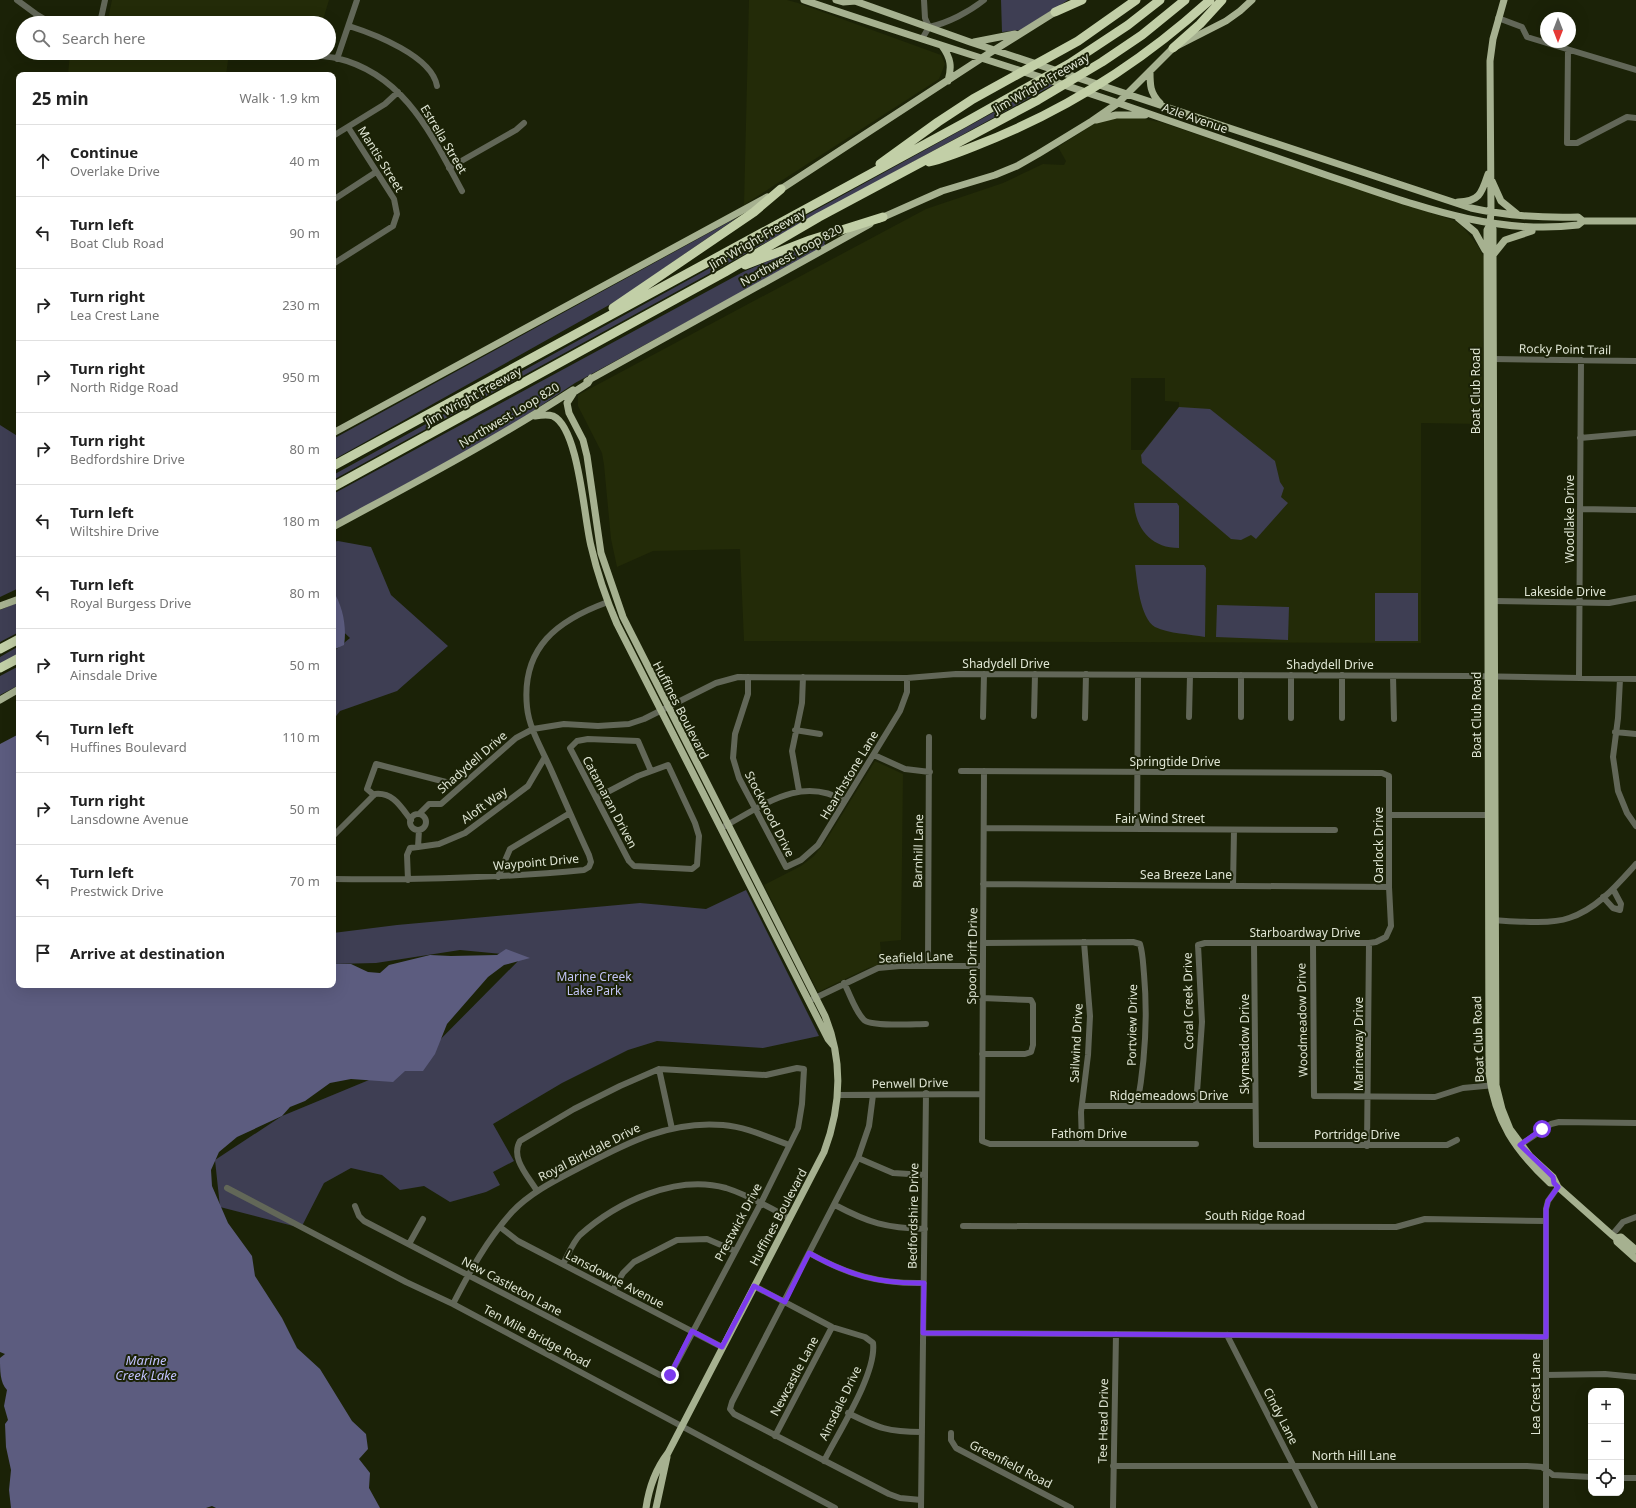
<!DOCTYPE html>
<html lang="en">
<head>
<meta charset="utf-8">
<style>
  body { margin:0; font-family:"Noto Sans",sans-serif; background:#f2f2f2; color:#222 }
  .controls { position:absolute; right:12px; bottom:12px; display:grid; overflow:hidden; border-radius:8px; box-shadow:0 4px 16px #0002 }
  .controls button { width:36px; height:36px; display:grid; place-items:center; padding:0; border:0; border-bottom:1px solid #e0e0e0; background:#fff; color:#222; font:20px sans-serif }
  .compass { position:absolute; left:1540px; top:12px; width:36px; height:36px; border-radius:50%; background:#fff; box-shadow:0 4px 16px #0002; rotate:180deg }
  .stop { position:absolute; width:12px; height:12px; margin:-9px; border:3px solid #7c3aed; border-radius:50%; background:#fff }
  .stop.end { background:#7c3aed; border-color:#fff; box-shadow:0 1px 4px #0008 }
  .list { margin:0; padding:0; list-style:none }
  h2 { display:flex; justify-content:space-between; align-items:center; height:52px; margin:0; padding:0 16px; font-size:17px }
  h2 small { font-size:13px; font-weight:400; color:#767676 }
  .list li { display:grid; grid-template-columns:26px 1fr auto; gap:12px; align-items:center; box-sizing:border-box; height:72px; padding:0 16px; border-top:1px solid #e0e0e0 }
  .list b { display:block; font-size:15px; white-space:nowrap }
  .list p { margin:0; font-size:13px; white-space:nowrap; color:#767676 }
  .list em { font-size:13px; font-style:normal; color:#767676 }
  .icon { flex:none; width:22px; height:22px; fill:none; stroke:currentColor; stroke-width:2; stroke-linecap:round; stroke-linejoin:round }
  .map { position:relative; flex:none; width:1636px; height:1508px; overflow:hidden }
  .search { position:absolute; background:#fff; box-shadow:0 4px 16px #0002; left:16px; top:16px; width:320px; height:44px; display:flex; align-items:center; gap:10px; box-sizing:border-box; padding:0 14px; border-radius:22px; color:#767676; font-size:15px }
  .panel { position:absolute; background:#fff; box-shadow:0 4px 16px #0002; left:16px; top:72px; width:320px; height:916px; border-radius:8px }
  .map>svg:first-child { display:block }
</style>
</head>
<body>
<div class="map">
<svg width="1636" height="1508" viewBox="0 0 1636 1508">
  <rect width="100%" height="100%" fill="#1b2207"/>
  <path fill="#232b08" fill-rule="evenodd" d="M112,0H329L322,23H107Z
    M749,0H787L798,3L941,55L945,64L939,79L744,205Z
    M70,53H229L226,75H68Z
    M1139,118L1160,122L1455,221L1463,227L1478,246L1484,257L1482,424L1421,423V643L744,641L740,549L653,551L617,567L611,539L604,465L602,453L578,406V395L926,209L1003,183L1043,164L1064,165L1066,161L1058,147L1097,122L1120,118ZM1131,378H1165V401L1179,402V407L1144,450H1131Z
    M875,761L903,774L901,940L880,942L882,964L868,968L818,992L764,885L801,866L814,856L825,842Z"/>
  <path fill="#3e3e53" d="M1001,0H1068L1021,30L1002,32Z
    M1047,83L1053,85L333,480V475Z
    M738,217L618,300L333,460V439Z
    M831,239L824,243L826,246L575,383L506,429L333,524V494L743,272L796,249Z
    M1179,407L1210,409L1275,461L1280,482L1284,488L1281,497L1288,503L1256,539L1251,535L1241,540L1231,539L1142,463L1141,455Z
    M0,425L19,437V588L0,597Z
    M1134,503H1177L1179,506V548C1152,548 1136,530 1134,503Z
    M338,541L371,547L391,595L448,646L397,691L340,711L333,720V652L350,638L333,622V542Z
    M1135,565H1204L1206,568L1205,637C1190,634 1169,634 1155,627C1140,618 1137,581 1135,565Z
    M1375,593H1418V641H1375Z
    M19,602V632L0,642V610Z
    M1217,605L1289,607L1288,640L1216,637Z
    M19,646V654L0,664V657Z
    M19,666V685L0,695V676Z
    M746,890L819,1036L763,1048L657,1041L628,1050L562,1083L493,1124L514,1161L493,1172L500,1185L486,1192L450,1202L424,1186L400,1190L382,1175L351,1168L324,1183L301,1228L220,1207L215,1160L282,1116L369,1080L412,1068L523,956L460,950L376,963L333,964V933L397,925L640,903L706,909Z"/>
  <path fill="#5c5c7f" d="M333,591C343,606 347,628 344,645L333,650Z
    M19,734V985H333V964H351L368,972L380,973L389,965L430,955L451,956L497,955L506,949L530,958L504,965L488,977L447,1024L435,1054L423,1071H405L393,1082L351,1079L330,1083L305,1101L290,1107L282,1116L237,1137L219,1152L211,1170L212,1186L228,1223L252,1256L255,1276L282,1318L297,1348L320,1369L352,1421L366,1434L368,1449L359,1459L370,1473L369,1488L380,1508H216L212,1506L206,1508H11L9,1490L11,1470L6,1447L5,1424L8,1420L4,1406L7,1390C0,1383 0,1370 0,1358L5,1354L0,1352V744Z"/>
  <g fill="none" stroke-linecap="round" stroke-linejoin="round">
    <path stroke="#626758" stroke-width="6" d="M17,0L36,14L51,23
      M924,0L925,18L929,27
      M1498,18L1522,27L1527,37L1636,70
      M100,23L105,0
      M349,26C374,34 432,56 437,86
      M929,27C948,23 969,12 984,0
      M922,39L929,27
      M1568,50L1567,143H1577L1627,117L1636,118
      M297,53C310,55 324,56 336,58C405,74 432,136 462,191
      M337,59L357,0
      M333,136L385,104L398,92
      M449,168L516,130L524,123
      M333,200L376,172
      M333,264L393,226L397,214L394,199L348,127
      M1493,359L1636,361
      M1580,438L1636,433
      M1580,509L1636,510
      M1494,601L1609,603L1636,598
      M1342,675V718
      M1393,676L1394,719
      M748,677V694L735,734L733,758L739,778L786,867L801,860L818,845L900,711L907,692V678
      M1579,677L1581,360
      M1620,679L1618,718L1613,757L1618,791L1627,813L1636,826
      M1034,716L1035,674
      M983,717L984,674
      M1189,717L1190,675
      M1241,717V675
      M1085,718L1086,674
      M1291,718V675
      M795,730L820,734
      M1615,732L1636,734
      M874,755L905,769L930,772
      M961,771L1382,773L1389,776V887L1391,926L1386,937L1376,942L1369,943H1205L1198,945L1202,1022L1196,1106
      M984,771L982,1141L990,1144H1196
      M799,791L792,751L802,703L803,677
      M374,795L367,789L376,764L446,782
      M596,798L638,776L668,765L695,823L699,836L697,865L692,869L634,866L629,861L570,748L577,741L588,739L638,741L651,771
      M419,814L429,804H441L516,738L533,729L564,724L598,726L629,724L644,719L716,683L738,677L907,678L956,674L1469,676L1636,679
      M410 822a8 8 0 1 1 16 0a8 8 0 1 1-16 0Z
      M1389,815H1487
      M725,826C764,805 801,775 845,801
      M984,828L1335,830
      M1137,829L1138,675
      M333,836L375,794C393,792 401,807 411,820
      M418,847L439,844L465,833L528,786L545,757
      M498,877L510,849L570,813
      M333,879C417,880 501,878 584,870L589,867L591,862L589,855C576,827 564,799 552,772C543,751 529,729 527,707C521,647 558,620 608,602
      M408,880L407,855L410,848L418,847L419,830
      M983,884L1389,887
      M1233,886L1234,830
      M1603,897L1613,908L1620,910L1621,904L1613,889
      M1492,920C1512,921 1550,925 1569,918C1597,909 1617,885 1636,864
      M983,943L1133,942L1140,944C1143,954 1143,964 1144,974C1148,1019 1145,1062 1137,1106
      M1254,943L1256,1145H1447L1457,1140
      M1313,943L1314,1096L1435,1097L1463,1088L1495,1085
      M928,966L929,737
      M844,983C850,994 855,1011 864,1020C872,1027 914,1024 926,1024
      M813,999L878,968L900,966H983
      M982,1054H1025L1031,1052L1033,1045V1004L1031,1000L982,998
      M659,1069L672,1129
      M838,1095L982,1094
      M873,1095L869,1126L858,1158L732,1402L730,1409L734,1414L889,1494L900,1498L921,1500
      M1082,1106H1255
      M1082,1144L1081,1112L1088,1055L1090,1016L1084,942
      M1520,1145L1551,1124L1559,1122L1636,1123
      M1367,1146L1369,943
      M858,1158L893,1173L925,1175
      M227,1188L406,1282L453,1304L835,1508
      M835,1205C869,1223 886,1228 925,1229
      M355,1206L359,1216L364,1221L660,1375L667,1377L670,1375L761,1203L798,1128L802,1104L804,1069L797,1068L766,1075L659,1069L620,1086L574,1109L520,1141C510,1158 528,1176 537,1191
      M963,1226L1396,1227L1425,1219L1546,1221
      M500,1227L518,1241L722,1347
      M1612,1235L1623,1222L1636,1217
      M409,1244L423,1219
      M809,1253C848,1275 879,1284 924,1283
      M563,1264C568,1255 573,1242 580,1235C617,1202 676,1174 726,1188C748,1195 769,1207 789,1218
      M754,1286L832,1327L865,1337L873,1343C877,1373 838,1433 824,1461
      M613,1290L623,1273L634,1262L677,1240L707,1239L735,1251
      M453,1304C470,1271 487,1240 512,1212C530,1193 554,1181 577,1169C623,1145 668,1120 723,1125C747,1127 767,1137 789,1145
      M923,1333L1546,1337
      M1227,1335L1315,1508
      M1546,1375L1605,1374L1636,1377
      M848,1413C878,1428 888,1432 922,1432
      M951,1433V1440L956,1448L1071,1508
      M775,1436L832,1327
      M1113,1466H1527L1542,1467L1553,1475L1591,1477
      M1621,1478H1636
      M921,1508L926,1093
      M1113,1508L1116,1334
      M1546,1508V1209L1548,1201L1558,1187"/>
    <path stroke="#a6b190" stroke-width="7" d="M804,0C909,36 1016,68 1121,104C1190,128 1260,152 1329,176C1411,203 1490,236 1578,225L1583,221
      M836,0L843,2L856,1
      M852,0L970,42L1471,208C1507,216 1541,218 1578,217L1583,221H1636
      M1504,0L1493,39L1490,61L1491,212L1490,224L1487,230L1489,1073C1495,1121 1515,1150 1550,1183H1554
      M974,42L1015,34
      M942,46C951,58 952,67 948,81
      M1150,71C1150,85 1150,93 1160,103
      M1096,120L1116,115H1145
      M1492,181L1501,201L1517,214
      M778,191L988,54L1060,9
      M1458,202C1480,202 1482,192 1488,174
      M1457,217L1475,232L1485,250
      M879,219L942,191L995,175L1017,166L1038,154L1092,121L1118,103L1173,48L1226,21L1240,11L1252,0
      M1490,224L1493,229V256L1496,1085L1502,1109L1510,1129L1530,1156L1553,1177L1558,1187L1612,1235L1616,1238L1621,1237L1636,1250
      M1493,255L1505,240L1532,231
      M591,378L588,383L574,392L567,403L569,413L583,440L587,456L601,553L623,617L825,1016C843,1060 841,1107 824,1152L668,1453C655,1470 649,1487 646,1508
      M587,381L870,224
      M535,416C541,415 547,414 553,416C579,428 584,519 591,546C597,572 606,599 617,624L828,1039L833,1045
      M333,433L767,197
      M333,527C414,483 496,440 573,390
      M0,606L19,599
      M0,700L19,689
      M1616,1238L1617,1242L1636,1259
      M656,1508L667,1457"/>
    <path stroke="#c2cfa7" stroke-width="9" d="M1055,12L1082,0
      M1173,48L1200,24L1222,0
      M929,162C945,158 960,152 975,146C1061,113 1142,62 1210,0
      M880,164L938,122L973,99L1078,41L1136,0
      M745,265L810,240L883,217
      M613,308L754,212L781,189
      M333,466L964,123L1069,64L1128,25L1160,0
      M333,487L725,272L819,217L1038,100L1102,62L1142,35L1185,0
      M0,649L19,639
      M0,668L19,658"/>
  </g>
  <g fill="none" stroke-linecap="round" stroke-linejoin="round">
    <path stroke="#7c3aed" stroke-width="5" d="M670,1375L692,1331L722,1347L754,1286L785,1302L809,1253C848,1275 879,1284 924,1283L923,1333L1546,1337V1209L1548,1201L1558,1187L1554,1183L1553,1177L1520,1145L1542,1129"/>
  </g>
  <g text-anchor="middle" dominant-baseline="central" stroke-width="4" stroke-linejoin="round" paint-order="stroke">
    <g font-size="12" fill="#dfe5d4" stroke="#1b2207">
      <text transform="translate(1041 83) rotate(-30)">Jim Wright Freeway</text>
      <text transform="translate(1195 118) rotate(19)">Azle Avenue</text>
      <text transform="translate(444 139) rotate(59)">Estrella Street</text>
      <text transform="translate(381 159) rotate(58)">Mantis Street</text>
      <text transform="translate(757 239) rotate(-30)">Jim Wright Freeway</text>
      <text transform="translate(791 255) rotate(-29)">Northwest Loop 820</text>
      <text transform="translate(1565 349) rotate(1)">Rocky Point Trail</text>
      <text transform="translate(1475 391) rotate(-90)">Boat Club Road</text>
      <text transform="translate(473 396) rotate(-29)">Jim Wright Freeway</text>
      <text transform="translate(509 415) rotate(-31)">Northwest Loop 820</text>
      <text transform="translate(1569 519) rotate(-90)">Woodlake Drive</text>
      <text x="1565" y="591">Lakeside Drive</text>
      <text x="1006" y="663">Shadydell Drive</text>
      <text x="1330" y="664">Shadydell Drive</text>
      <text transform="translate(681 710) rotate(63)">Huffines Boulevard</text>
      <text transform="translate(1476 715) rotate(-90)">Boat Club Road</text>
      <text x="1175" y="761">Springtide Drive</text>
      <text transform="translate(472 762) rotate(-41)">Shadydell Drive</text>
      <text transform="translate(849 775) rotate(-59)">Hearthstone Lane</text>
      <text transform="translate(610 802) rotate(62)">Catamaran Driven</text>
      <text transform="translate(484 805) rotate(-36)">Aloft Way</text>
      <text transform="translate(770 814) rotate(63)">Stockwood Drive</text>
      <text x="1160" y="818">Fair Wind Street</text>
      <text transform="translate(1378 845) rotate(-90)">Oarlock Drive</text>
      <text transform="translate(918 851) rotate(-89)">Barnhill Lane</text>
      <text transform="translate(536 862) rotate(-5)">Waypoint Drive</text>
      <text x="1186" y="874">Sea Breeze Lane</text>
      <text x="1305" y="932">Starboardway Drive</text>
      <text transform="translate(972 956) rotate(-89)">Spoon Drift Drive</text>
      <text transform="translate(916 957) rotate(-2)">Seafield Lane</text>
      <text transform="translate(1188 1001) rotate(-91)">Coral Creek Drive</text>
      <text transform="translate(1302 1020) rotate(-91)">Woodmeadow Drive</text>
      <text transform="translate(1132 1025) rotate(-89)">Portview Drive</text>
      <text transform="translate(1478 1039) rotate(-92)">Boat Club Road</text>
      <text transform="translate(1076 1043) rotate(-87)">Sailwind Drive</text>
      <text transform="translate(1244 1044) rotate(-90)">Skymeadow Drive</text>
      <text transform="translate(1358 1044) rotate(-90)">Marineway Drive</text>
      <text transform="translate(910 1083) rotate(-1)">Penwell Drive</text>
      <text x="1169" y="1095">Ridgemeadows Drive</text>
      <text x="1089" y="1133">Fathom Drive</text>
      <text x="1357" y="1134">Portridge Drive</text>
      <text transform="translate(589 1152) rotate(-27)">Royal Birkdale Drive</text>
      <text x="1255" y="1215">South Ridge Road</text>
      <text transform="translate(913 1216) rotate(-89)">Bedfordshire Drive</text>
      <text transform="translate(778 1217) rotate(-62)">Huffines Boulevard</text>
      <text transform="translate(738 1222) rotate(-62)">Prestwick Drive</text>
      <text transform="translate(615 1279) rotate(28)">Lansdowne Avenue</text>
      <text transform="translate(512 1286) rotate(28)">New Castleton Lane</text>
      <text transform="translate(537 1336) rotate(28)">Ten Mile Bridge Road</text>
      <text transform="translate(794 1376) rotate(-62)">Newcastle Lane</text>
      <text transform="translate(1535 1394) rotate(-90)">Lea Crest Lane</text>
      <text transform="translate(840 1403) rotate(-64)">Ainsdale Drive</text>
      <text transform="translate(1281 1416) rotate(63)">Cindy Lane</text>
      <text transform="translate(1103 1421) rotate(-89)">Tee Head Drive</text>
      <text x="1354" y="1455">North Hill Lane</text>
      <text transform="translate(1011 1464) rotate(27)">Greenfield Road</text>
    </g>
    <g font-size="12" fill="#c3c4f5" stroke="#1b2207">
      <text x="594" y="976">Marine Creek<tspan x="594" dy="14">Lake Park</tspan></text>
    </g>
    <g font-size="13" font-style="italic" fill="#c0c0fd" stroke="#1b2207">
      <text x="146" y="1360">Marine<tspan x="146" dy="15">Creek Lake</tspan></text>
    </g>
  </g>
</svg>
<div class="controls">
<button>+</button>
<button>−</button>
<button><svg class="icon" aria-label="locate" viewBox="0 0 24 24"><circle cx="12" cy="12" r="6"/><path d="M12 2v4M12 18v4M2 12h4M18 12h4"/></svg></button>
</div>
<svg class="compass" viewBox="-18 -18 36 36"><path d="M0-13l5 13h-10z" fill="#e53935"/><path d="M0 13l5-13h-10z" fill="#767676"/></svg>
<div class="stop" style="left:1542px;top:1129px"></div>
<div class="stop end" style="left:670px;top:1375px"></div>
<div class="search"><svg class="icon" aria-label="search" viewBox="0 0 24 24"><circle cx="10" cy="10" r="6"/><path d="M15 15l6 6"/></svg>Search here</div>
<section class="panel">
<h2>25 min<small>Walk · 1.9 km</small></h2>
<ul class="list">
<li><svg class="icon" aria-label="ahead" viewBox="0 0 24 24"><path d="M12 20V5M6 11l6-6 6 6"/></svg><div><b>Continue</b><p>Overlake Drive</p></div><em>40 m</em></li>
<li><svg class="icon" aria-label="left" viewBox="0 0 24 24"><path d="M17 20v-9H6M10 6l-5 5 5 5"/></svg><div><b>Turn left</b><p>Boat Club Road</p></div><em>90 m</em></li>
<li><svg class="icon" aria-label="right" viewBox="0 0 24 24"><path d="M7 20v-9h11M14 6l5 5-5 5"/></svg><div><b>Turn right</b><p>Lea Crest Lane</p></div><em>230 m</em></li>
<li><svg class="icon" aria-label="right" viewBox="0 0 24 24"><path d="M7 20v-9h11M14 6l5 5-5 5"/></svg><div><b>Turn right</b><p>North Ridge Road</p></div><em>950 m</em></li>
<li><svg class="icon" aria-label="right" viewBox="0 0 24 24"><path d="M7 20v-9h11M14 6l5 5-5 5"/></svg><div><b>Turn right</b><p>Bedfordshire Drive</p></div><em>80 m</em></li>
<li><svg class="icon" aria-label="left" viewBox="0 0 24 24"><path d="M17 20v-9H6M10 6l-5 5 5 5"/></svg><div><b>Turn left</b><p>Wiltshire Drive</p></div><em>180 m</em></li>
<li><svg class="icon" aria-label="left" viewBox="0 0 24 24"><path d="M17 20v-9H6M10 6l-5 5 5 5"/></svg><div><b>Turn left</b><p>Royal Burgess Drive</p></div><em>80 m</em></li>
<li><svg class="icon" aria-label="right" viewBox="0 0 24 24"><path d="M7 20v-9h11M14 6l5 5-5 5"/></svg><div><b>Turn right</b><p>Ainsdale Drive</p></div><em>50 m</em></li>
<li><svg class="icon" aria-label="left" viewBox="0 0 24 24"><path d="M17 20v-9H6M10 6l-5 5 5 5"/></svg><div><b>Turn left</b><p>Huffines Boulevard</p></div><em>110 m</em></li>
<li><svg class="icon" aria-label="right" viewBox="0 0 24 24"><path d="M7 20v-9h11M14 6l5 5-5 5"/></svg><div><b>Turn right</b><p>Lansdowne Avenue</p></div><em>50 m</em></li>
<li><svg class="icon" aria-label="left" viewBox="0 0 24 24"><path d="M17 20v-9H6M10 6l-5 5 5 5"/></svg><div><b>Turn left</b><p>Prestwick Drive</p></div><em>70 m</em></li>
<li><svg class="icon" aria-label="arrive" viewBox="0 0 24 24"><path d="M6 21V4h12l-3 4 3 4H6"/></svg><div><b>Arrive at destination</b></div></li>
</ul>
</section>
</div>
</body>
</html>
